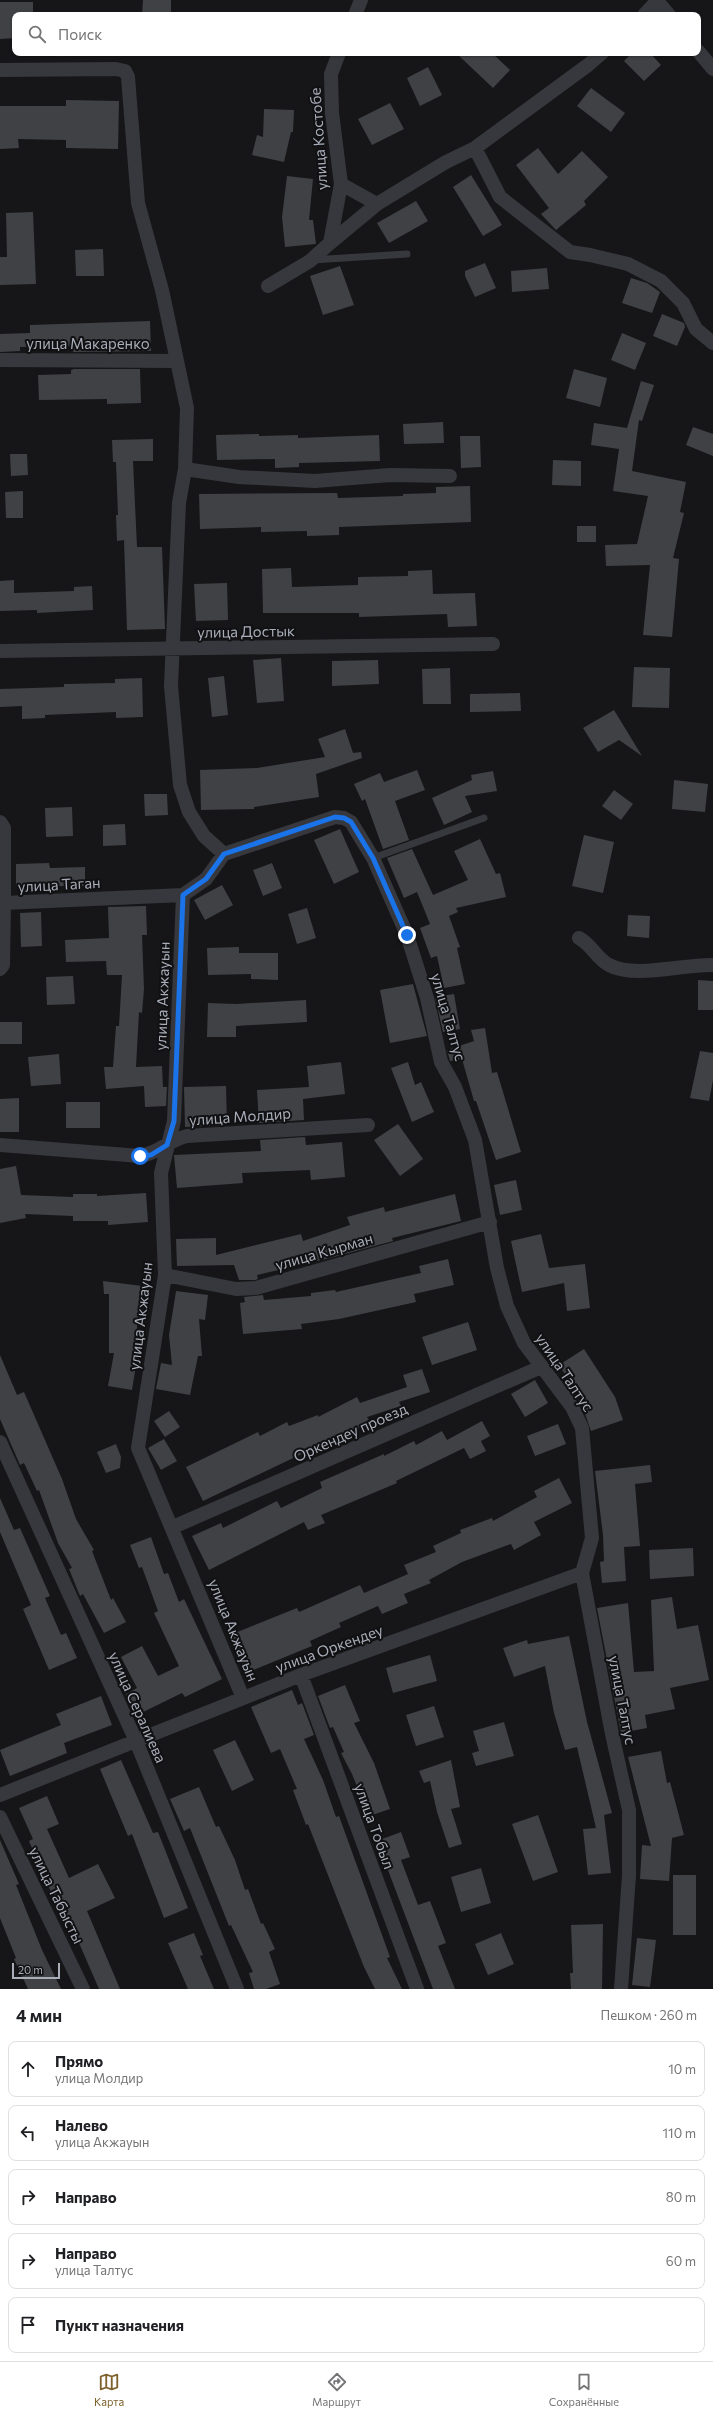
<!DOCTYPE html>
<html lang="ru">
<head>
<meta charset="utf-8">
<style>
  body { margin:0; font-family:Commissioner,sans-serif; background:#f6f6f6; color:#202124 }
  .scale { position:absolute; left:12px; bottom:10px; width:48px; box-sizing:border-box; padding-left:4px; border:2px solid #a8adb8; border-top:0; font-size:11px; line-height:14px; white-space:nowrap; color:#a8adb8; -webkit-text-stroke:3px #111113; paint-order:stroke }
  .stop { position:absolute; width:12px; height:12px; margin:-9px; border:3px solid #1a73e8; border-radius:50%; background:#fff }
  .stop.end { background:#1a73e8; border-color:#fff; box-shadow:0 1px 4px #0008 }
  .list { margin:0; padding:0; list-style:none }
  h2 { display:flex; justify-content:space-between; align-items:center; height:52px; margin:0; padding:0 16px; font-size:17px }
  h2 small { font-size:13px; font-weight:400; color:#757577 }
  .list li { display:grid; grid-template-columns:26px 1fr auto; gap:12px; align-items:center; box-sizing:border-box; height:56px; margin:0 8px 8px; padding:0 8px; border:1px solid #e0e0e0; border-radius:8px }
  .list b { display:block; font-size:15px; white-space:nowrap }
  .list p { margin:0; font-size:13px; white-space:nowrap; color:#757577 }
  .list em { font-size:13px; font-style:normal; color:#757577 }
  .icon { flex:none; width:22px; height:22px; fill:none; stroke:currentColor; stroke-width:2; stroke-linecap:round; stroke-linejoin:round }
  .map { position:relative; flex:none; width:713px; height:1989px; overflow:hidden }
  .search { position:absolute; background:#fff; box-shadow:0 1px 3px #0004; left:12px; right:12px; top:12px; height:44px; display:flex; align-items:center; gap:10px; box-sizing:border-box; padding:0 14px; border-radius:8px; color:#757577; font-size:15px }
  .sheet { height:372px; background:#fff }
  nav { display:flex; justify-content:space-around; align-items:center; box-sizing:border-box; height:56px; border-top:1px solid #e0e0e0; background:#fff; font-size:11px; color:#757577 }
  nav a { display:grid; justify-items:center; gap:2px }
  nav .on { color:#7e622b }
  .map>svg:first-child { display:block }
</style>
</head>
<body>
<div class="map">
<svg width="713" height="1989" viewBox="0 0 713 1989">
  <rect width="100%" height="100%" fill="#161618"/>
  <path fill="#404145" d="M143,0H171V15H142Z
    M0,2H33V15H15V38L0,39Z
    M456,53H492L510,70L493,88Z
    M632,53H650L661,65L644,81L624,61Z
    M428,67L442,95L420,106L407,78Z
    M591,88L625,113L611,132L577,106Z
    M66,100L119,101L118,149L66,148V140L18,139L19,148L0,149V106H66Z
    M390,103L404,129L372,145L358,119Z
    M264,109L294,110L293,132H291L284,162L252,155L257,135L263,137Z
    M538,148L558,174L582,151L608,177L584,201L586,205L556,230L541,214L549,208L516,165Z
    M471,175L502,225L483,236L453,187Z
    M287,176L313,179L309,220H313L316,244L285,247L282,217Z
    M416,201L428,221L389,243L377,223Z
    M33,212L36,284L0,285V257H7L6,213Z
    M103,249L104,276H76L75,250Z
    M485,263L496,288L475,297L465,276V271Z
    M340,266L354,305L323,315L310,276Z
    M547,268L549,289L512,292L511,271Z
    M631,278L647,283L660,292L652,313L622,303Z
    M662,314L684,323L685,327L677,346L653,336Z
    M150,321L151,351L73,352V346L20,347V351L0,352V334L30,333V325Z
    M622,333L646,343L635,370L611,360Z
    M74,369H140L141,403L107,404V399L39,400L38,375L71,374V370Z
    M574,369L607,378L600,407L566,398Z
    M641,381L654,385L642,421L639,420L632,471L686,482L680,512L684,513L673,558L679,559L672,637L643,635L650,565L606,566L605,545L637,544L648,496L613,491L619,449L591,445L594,423L627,428Z
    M443,422L444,443L404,444L403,424Z
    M693,427L713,434V456L686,445Z
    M259,434V436L298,435V438L379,435L380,461L299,463V467L275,468V459L217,460L216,435Z
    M460,436H480L481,467L461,468Z
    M153,439V461H133L137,547H162L165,629L127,630L124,540L117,541L116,515H118L116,462H113L112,440Z
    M10,454H27L28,475L11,476Z
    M553,460L581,461V486L552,485Z
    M470,486L471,522L339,527V535L307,536V531L261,532V527L200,529L199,494L337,493L338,498L403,496V494L436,493V487Z
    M23,491V518H6L5,492Z
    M577,526H596V542H577Z
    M291,568L292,587L358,585V577L408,576V571L432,570L433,594L475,593L477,626L448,627L447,614L359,617V613H263L262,569Z
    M14,580V593L74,591V587L92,586L93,610L37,613V610L0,611V581Z
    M227,583L228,620L196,621L194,584Z
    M281,658L284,701L257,703L253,660Z
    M378,660L379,684L332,686V661Z
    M634,667L670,668L669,708L632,707Z
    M450,668L451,704H423L422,669Z
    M224,676L228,715L212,717L208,678Z
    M142,678L143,717L116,718V712L45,715V718L22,719V706L0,707V689L64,687V684L115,683V679Z
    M520,693L521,711L470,712V694Z
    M614,710L642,756L619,740L598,752L583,728Z
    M345,729L353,753L361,752L362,758L316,774L319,797L254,807V809L201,810L200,770L257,768L325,757L318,739Z
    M417,770L425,790L395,801L409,840L383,849L365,799L362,801L354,784L380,773L384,782Z
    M493,771L497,791L465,796L472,812L444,825L432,798L472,780L471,775Z
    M674,780L708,784L705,812L672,809Z
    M614,790L633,804L621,820L602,806Z
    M144,794H167L168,815L145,816Z
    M72,807L73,836L46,837L45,808Z
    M125,824L126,845L103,846V825Z
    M340,829L359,872L334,884L314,840Z
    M584,835L614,842L603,893L572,886Z
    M480,839L496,874L500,873L506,897L456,908L458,912L449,916L460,947L457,948L465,984L444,988L437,956L431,958L420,928L430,924L417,892L404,898L387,858L412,849L433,895L468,880L454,851Z
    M49,863L50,868L85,867V886H16V864Z
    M272,863L282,888L263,896L253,870Z
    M222,885L233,905L205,920L194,900Z
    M146,906L147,935H142L144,989L142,1013L139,1012L136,1067L162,1066L163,1087H167L166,1106L145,1107L144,1086L106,1089L104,1067H113L116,1026H119L122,975H107L106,961L66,962L65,940L109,938L108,907Z
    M307,908L316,938L297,944L288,914Z
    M41,912L42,946L21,947L20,913Z
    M628,915L650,916L649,938L627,936Z
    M239,947V953H278V980L251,979V974L208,975L207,948Z
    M73,976L75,1004L47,1005L46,977Z
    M698,980L713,981V1010H698Z
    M413,984L427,1036L390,1043L380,990Z
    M454,994L460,1029L443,1032L435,997Z
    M306,1000L307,1022L236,1026V1037H207L208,1003L236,1004Z
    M0,1022H22V1044H0Z
    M485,1028L492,1073L497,1072L521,1152L496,1160L476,1101H474L462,1059L450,1061L447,1050L474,1041L471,1030Z
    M700,1051L713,1053V1080L709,1101L690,1098Z
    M59,1054L61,1084L31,1086L28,1057Z
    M341,1062L345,1094L303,1099L304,1120L259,1123L257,1090L309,1087L307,1066Z
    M408,1062L415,1085L421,1082L434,1112L412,1122L391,1068Z
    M226,1086L227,1125L185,1127L184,1087Z
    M19,1098V1132H0V1099Z
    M66,1102H100V1128H66Z
    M398,1124L423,1159L400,1176L374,1140Z
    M305,1137L306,1145L342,1142L345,1177L311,1180L310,1170L242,1173L243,1183L177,1188L174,1155L261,1151L260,1140Z
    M16,1166L21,1195L73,1197V1194H97V1196L146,1193L148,1222L108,1225V1221H73V1216L25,1214L26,1218L0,1223V1169Z
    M516,1180L522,1210L500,1215L494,1185Z
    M455,1194L461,1221L392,1238L393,1241L330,1258L257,1275L258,1279L255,1280H239L234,1265L177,1266L176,1239L216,1238V1255L301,1234L303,1241L350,1225L347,1217L384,1207L385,1212Z
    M541,1234L549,1268L585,1264L590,1308L567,1311L564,1283L522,1292L511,1241Z
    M448,1259L454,1285L414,1294L416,1302L339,1319L301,1324L302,1329L243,1334L240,1303L245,1302L244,1297L263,1295L264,1300L311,1296V1293L335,1290L336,1292L421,1273L419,1266Z
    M103,1281L142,1286V1319H137V1359L132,1390L108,1386L114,1353H109V1294H104Z
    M176,1291L208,1295L205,1320L199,1319L202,1356H198L190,1395L156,1389L161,1363L172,1365L169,1335Z
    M468,1322L477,1350L432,1365L422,1337Z
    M584,1349L615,1397L623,1420L591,1431L583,1408L586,1407L559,1365Z
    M0,1355L17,1395L24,1392L62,1479L76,1519L94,1550L92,1551L111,1600L113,1598L126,1622L104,1633L83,1594L80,1596L69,1569L72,1568L58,1543L39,1490L37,1491L24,1463L20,1465L0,1419Z
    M422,1369L430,1392L399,1402L401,1406L367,1417L370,1422L325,1446L311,1451L310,1450L203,1501L186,1467L258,1432L260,1436L287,1422L289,1426L318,1415V1417L357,1397L360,1403L407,1387L403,1375Z
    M535,1380L548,1403L525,1417L511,1394Z
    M169,1411L180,1427L165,1437L154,1421Z
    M482,1421L490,1436L481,1441L486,1451L470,1459L464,1448L396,1481L397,1483L321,1515L325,1523L308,1530L304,1522L209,1570L192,1536L221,1523L223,1528L277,1501L281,1508L322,1488L320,1482L384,1454V1456L414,1441L416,1445L442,1431L447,1440Z
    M558,1424L566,1444L535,1456L527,1436Z
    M164,1439L177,1461L161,1470L148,1448Z
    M116,1444L121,1457L120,1468L106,1473L97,1452Z
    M650,1465L652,1482L635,1484L640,1546L624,1547L626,1581L602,1583L600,1562L604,1561L603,1535L595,1471Z
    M559,1478L572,1503L534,1522L541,1535L514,1550L511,1544L462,1562L429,1580L431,1583L404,1594L408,1603L382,1614L378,1606L339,1623L341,1627L310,1641L312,1646L246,1673L230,1635L297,1608L299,1612L360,1585L364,1593L408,1574L404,1565L436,1552L433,1546L461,1533L460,1530L492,1518L493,1521L537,1497L534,1491Z
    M0,1498L14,1530L20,1528L50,1596L45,1598L61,1635L66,1633L77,1658L49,1670L23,1609L31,1605L0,1532Z
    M151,1537L164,1574L168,1573L179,1602L184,1599L222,1679L185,1697L182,1693L137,1715L126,1694L137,1688L121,1657L142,1646L158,1676L179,1666L154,1613L158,1611L142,1567L139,1568L130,1545Z
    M693,1548L694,1576L650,1579L649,1550Z
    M672,1597L677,1629L698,1625L709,1680L670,1688L675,1709L645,1715L647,1728L621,1733L597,1608L628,1603L634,1672L654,1671L651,1600Z
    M569,1636L587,1722L612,1813L604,1815L611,1873L588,1875L583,1829L596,1828L577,1747L565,1750L554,1713L545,1666L514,1677L503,1648L527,1640L528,1644Z
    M430,1655L437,1681L393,1693L386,1668Z
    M345,1685L360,1721L354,1723L374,1763L390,1809L369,1816L352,1774L341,1753L344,1752L333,1727L330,1728L318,1696Z
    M292,1690L298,1705L302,1703L314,1735L304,1739L323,1780L336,1817L339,1816L390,1957L387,1958L402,1989H375L364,1967L308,1824L306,1825L293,1790L297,1789L280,1749L271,1753L251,1707Z
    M101,1696L112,1725L64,1743L67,1753L10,1776L0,1750L61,1725L56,1714Z
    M434,1706L444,1737L416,1746L406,1715Z
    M504,1722L514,1756L476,1766L472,1753L479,1751L473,1731Z
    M235,1740L254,1780L232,1791L213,1750Z
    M661,1751L667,1783L670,1782L684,1835L672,1838L669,1881L640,1879L642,1845L651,1846L628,1757Z
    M121,1760L153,1833L158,1832L188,1908L164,1918L132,1834L128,1836L100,1769Z
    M451,1760L460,1807L451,1809L462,1844L449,1848L437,1812L430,1781L424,1783L419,1771Z
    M199,1787L216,1827L219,1826L235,1860L245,1890L248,1889L261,1924L263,1923L275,1949L269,1952L280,1984L266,1989H254L249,1973L253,1972L231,1925L229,1926L190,1828L184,1831L170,1799Z
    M47,1796L59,1824L47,1829L69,1878L98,1864L115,1898L87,1911L120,1989H99L69,1920L64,1922L29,1841L33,1839L19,1808Z
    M538,1815L558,1872L533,1881L512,1824Z
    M401,1832L410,1857L401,1860L418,1905L430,1901L446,1943L438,1946L455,1989H433L377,1841Z
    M0,1840L19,1884L16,1885L42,1950L61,1989H28L14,1959L16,1958L0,1918Z
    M481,1868L491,1903L461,1912L451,1877Z
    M673,1875H696V1935H673Z
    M603,1924L602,1989H571L570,1973H573L571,1925Z
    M194,1933L203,1955L200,1956L214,1989H188L168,1943Z
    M501,1933L514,1964L488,1975L475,1944Z
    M637,1938L656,1940L650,1987L632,1985Z"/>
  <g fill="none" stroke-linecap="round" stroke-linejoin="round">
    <path stroke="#37383d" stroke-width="7" d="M312,260L407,254
      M373,858L484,818"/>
    <path stroke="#37383d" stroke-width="14" d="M658,2L669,15
      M355,15L361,0
      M644,15L658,0
      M698,51L713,69
      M0,70L116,69L125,71L128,77L138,203L162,290L187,408L185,469L179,503L171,686L180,785L189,812L204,836L224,854
      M475,148L588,65L602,53
      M341,184L377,204
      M330,243L377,204L446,162L475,148L500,197L570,252L590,255L628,264L661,281L683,303L696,329L713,343
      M268,286L310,261L330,243L341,184L332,113L331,74L339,53
      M0,360L175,361
      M185,469L239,477L315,481L390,475L450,476
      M0,651L493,644
      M0,822L4,828V903
      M183,895L206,879L224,854L335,817L344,818L351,822L373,858L407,935L427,998L441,1062L455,1087L475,1140L497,1268L507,1306L524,1343L572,1407L582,1428L592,1538L582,1573L612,1734L629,1810V1875L621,1989
      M183,895L174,1121L161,1173L165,1275L138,1448L243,1698
      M579,938C591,944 597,959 609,965C635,979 683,964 713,965
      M0,969L3,965L4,903L183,895
      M0,1145L140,1156C157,1154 169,1140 187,1136L368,1125
      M165,1275L236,1289L256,1288L490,1222
      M0,1442L136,1741L237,1989
      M173,1527L541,1367
      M301,1675L417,1989
      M0,1795L301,1675L582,1573
      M0,1817L83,1989"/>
  </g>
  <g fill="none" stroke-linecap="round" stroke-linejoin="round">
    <path stroke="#1a73e8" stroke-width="5" d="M140,1156L151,1155L167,1145L174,1121L183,895L206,879L224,854L335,817L344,818L351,822L373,858L407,935"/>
  </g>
  <g text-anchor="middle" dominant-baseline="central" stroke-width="4" stroke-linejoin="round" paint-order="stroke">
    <g font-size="15" fill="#a8adb8" stroke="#111113">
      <text transform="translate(318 139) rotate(-94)">улица Костобе</text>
      <text x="88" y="343">улица Макаренко</text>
      <text transform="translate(246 631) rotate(-1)">улица Достык</text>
      <text transform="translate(59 884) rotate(-3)">улица Таган</text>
      <text transform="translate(162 996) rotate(-88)">улица Акжауын</text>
      <text transform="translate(449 1017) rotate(74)">улица Талтус</text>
      <text transform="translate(240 1116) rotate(-4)">улица Молдир</text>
      <text transform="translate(324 1251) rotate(-16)">улица Кырман</text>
      <text transform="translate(140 1316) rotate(-83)">улица Акжауын</text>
      <text transform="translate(565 1372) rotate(56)">улица Талтус</text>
      <text transform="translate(350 1432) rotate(-24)">Оркендеу проезд</text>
      <text transform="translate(234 1630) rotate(68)">улица Акжауын</text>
      <text transform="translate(329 1648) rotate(-20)">улица Оркендеу</text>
      <text transform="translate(623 1700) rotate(79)">улица Талтус</text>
      <text transform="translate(138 1707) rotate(66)">улица Сералиева</text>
      <text transform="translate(375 1826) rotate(70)">улица Тобыл</text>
      <text transform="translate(57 1895) rotate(64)">улица Табысты</text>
    </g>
  </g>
</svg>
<div class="scale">20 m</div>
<div class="stop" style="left:140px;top:1156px"></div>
<div class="stop end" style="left:407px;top:935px"></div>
<div class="search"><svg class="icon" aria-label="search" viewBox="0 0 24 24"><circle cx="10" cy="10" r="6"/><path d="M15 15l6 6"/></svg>Поиск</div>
</div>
<section class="sheet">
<h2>4 мин<small>Пешком · 260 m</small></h2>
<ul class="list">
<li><svg class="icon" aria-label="ahead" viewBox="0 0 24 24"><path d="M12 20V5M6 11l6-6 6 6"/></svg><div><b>Прямо</b><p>улица Молдир</p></div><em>10 m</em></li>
<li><svg class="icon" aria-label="left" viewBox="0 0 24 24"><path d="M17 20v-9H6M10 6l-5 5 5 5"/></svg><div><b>Налево</b><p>улица Акжауын</p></div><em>110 m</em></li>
<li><svg class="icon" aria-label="right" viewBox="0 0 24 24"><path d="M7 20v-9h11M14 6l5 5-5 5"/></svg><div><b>Направо</b></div><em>80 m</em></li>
<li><svg class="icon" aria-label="right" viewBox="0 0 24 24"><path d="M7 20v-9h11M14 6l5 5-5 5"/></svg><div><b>Направо</b><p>улица Талтус</p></div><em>60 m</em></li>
<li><svg class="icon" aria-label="arrive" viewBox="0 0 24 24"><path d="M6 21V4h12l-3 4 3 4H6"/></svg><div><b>Пункт назначения</b></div></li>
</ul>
</section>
<nav>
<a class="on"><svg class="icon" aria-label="map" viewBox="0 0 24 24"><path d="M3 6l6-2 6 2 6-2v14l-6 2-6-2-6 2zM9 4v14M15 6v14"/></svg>Карта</a>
<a><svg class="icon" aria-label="directions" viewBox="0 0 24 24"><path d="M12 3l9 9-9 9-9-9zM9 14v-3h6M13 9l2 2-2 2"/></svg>Маршрут</a>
<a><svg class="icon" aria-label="saved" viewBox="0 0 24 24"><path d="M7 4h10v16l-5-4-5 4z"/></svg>Сохранённые</a>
</nav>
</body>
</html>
